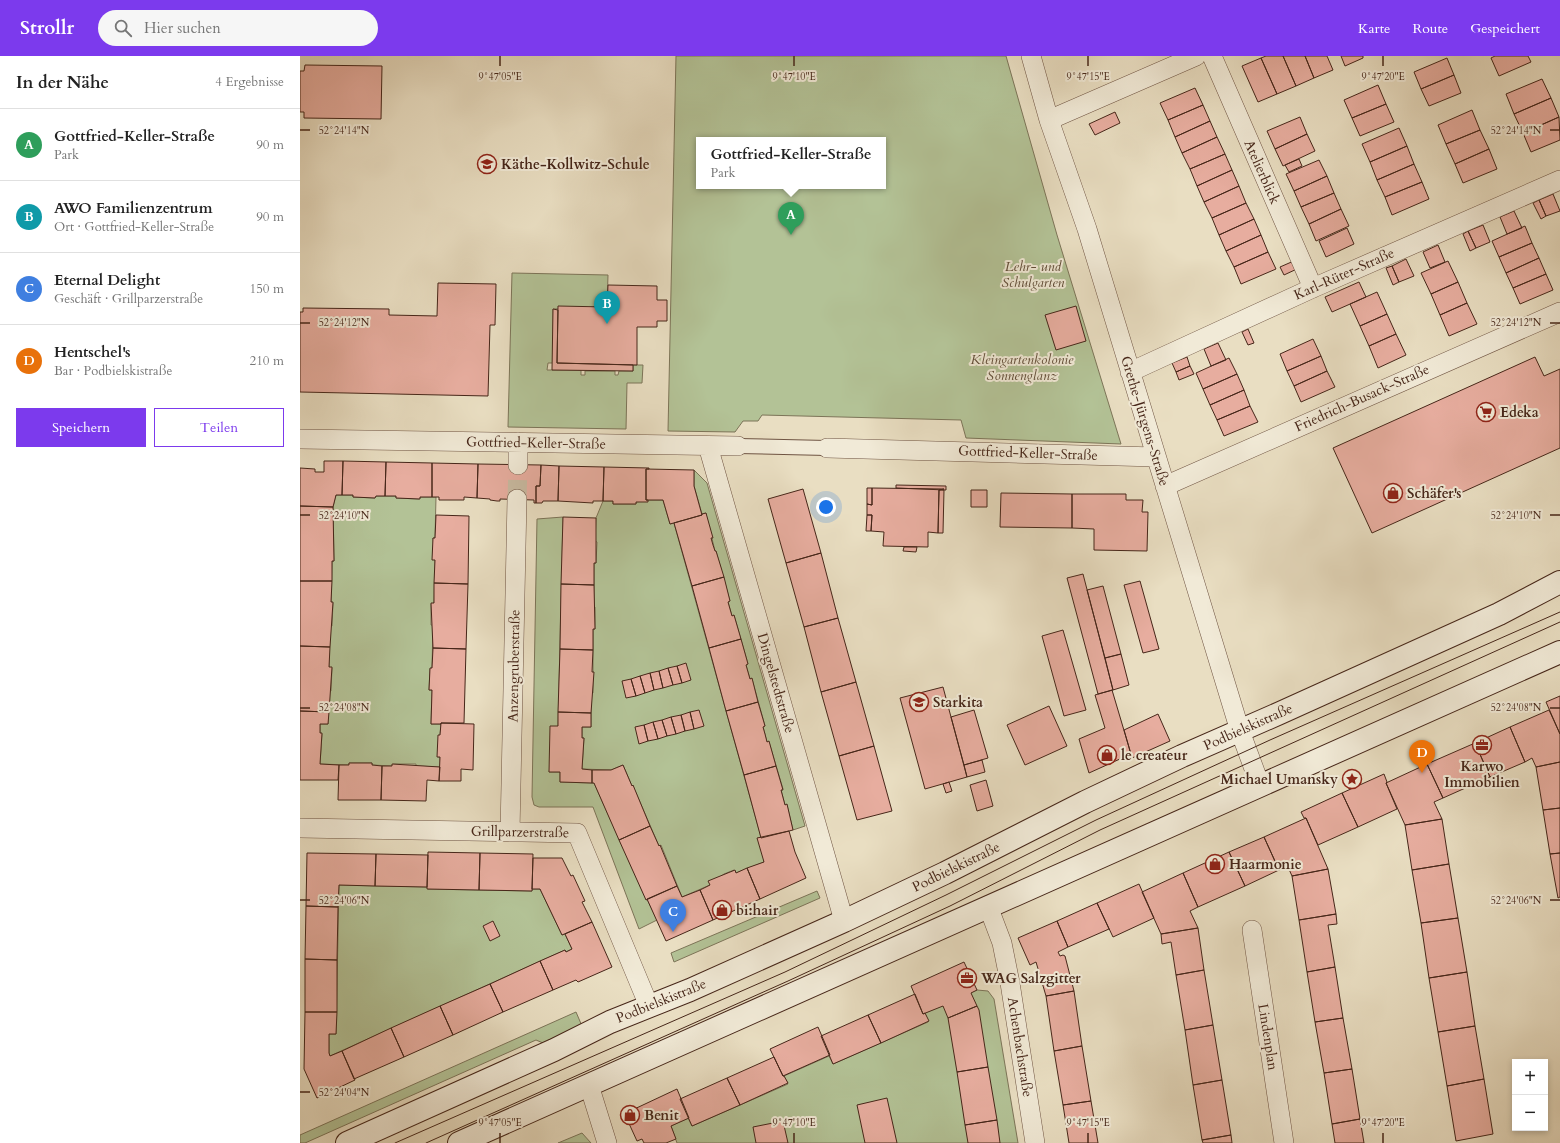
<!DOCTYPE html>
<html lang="de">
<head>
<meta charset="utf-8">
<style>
  body { margin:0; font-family:Cardo,serif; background:#f6f6f6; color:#222 }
  .controls { position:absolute; right:12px; bottom:12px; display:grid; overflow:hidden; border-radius:0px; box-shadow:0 2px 6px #0003 }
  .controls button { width:36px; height:36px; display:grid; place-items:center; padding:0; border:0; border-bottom:1px solid #e0e0e0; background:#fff; color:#222; font:20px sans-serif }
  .you { position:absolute; left:526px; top:451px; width:14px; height:14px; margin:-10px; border:3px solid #fff; border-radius:50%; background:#1a73e8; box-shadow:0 0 0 6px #1a73e833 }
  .badge { display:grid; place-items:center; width:26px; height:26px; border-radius:50%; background:#7c3aed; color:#fff; font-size:13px; font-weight:700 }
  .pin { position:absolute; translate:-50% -33px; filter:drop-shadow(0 1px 2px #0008) }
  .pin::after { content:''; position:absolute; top:21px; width:14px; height:12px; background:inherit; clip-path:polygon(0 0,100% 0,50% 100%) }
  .popup { position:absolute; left:396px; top:81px; width:190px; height:52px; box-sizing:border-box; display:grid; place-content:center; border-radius:0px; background:#fff; filter:drop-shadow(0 1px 3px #0005); font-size:13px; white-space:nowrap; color:#767676 }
  .popup b { font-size:15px; color:#222 }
  .popup::after { content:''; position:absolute; left:50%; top:100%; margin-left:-8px; border:8px solid transparent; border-top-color:#fff }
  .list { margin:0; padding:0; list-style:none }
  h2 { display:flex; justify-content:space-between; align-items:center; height:52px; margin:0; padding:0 16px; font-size:17px }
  h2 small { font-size:13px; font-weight:400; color:#767676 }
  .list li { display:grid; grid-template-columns:26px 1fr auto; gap:12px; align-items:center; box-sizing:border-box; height:72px; padding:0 16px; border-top:1px solid #e0e0e0 }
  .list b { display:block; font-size:15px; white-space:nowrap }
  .list p { margin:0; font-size:13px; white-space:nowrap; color:#767676 }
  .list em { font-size:13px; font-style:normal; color:#767676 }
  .actions { display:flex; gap:8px; padding:12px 16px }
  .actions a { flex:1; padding:9px 0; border:1px solid #7c3aed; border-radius:0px; text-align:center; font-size:14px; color:#7c3aed }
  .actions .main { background:#7c3aed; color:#fff }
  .icon { flex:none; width:22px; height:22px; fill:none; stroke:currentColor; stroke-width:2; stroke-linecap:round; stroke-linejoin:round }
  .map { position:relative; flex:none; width:1260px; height:1087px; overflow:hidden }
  header { display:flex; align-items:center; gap:24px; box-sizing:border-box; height:56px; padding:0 20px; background:#7c3aed; color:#fff }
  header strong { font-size:19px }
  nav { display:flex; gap:22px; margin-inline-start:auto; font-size:14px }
  .search { width:280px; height:36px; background:#f6f6f6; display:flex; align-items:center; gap:10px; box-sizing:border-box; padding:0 14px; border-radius:22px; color:#767676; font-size:15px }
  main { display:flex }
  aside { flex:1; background:#fff }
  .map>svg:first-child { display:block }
</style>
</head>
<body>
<header>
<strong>Strollr</strong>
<div class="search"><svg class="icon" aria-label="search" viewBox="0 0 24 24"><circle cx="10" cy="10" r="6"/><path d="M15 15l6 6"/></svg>Hier suchen</div>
<nav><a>Karte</a><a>Route</a><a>Gespeichert</a></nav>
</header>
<main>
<aside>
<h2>In der Nähe<small>4 Ergebnisse</small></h2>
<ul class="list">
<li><span class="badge" style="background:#2e9e5b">A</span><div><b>Gottfried-Keller-Straße</b><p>Park</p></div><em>90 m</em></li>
<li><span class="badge" style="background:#0f9aa8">B</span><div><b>AWO Familienzentrum</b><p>Ort · Gottfried-Keller-Straße</p></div><em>90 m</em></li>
<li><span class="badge" style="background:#3f7fe0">C</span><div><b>Eternal Delight</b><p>Geschäft · Grillparzerstraße</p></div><em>150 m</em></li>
<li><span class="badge" style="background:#e8710a">D</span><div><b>Hentschel's</b><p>Bar · Podbielskistraße</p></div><em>210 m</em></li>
</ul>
<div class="actions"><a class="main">Speichern</a><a>Teilen</a></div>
</aside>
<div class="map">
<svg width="1260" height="1087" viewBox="0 0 1260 1087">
  <rect width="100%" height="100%" fill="#e9dec2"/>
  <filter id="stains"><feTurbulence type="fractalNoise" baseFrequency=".005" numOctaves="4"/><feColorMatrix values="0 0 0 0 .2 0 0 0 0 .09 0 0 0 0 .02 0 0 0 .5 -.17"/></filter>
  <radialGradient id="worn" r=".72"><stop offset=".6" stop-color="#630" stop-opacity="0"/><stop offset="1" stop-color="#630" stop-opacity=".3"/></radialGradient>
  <path fill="#b3c296" stroke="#7c7458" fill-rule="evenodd" d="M376,0H706L757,179L821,388L666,382L661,364L462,359L458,365H443L435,376L368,375ZM399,84H583V130H399Z
    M212,217L308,219L307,251L253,253V307H248L247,314H281V319H285V315H315V319H318L319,315H333V309H343L342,327H327L326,373L208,371Z
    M394,414L407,427L505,770L493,774L487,749H485L481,734L483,733L469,686H467L463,671L465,670L452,623H450L446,609L448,608L434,559L432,560L428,546L430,545L416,495H415L406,458V457L402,458L394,430Z
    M36,439H53V441L75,442L76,440H96V442L119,443L120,441H136L135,482H133L135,504L134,547L131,548V569H133L132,612L130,613L129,634H132L131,668H141L138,701H140V711L116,710V708H93L92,710L72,709V707H49V709L20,708L22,678L20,677V668H28L29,636L31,635L32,612L29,611L30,570H32L33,547L31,546L32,505H34L33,451Z
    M348,444H363L370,468L374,467L461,781L464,806L436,817L434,814L424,818L410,829L382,841L361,789L359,790L333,730H332L323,709L311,714L282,713L284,682H282V671H291V638L293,637V573H295V551H294V507H296L297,486L295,485L296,462L303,445H313V448H336V446Z
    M263,461L258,670L249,716H260V726L294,727L346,843H347L357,864L339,873L293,751H239L234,749L232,741L237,463Z
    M39,829L127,831L128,833L232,835V833H240L262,879L265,878L272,893L266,896L265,894L30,1000L29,997V978H36Z
    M517,835L520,842L374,906L371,897Z
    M677,934L688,935L694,943L718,1087H377L371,1070L388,1062L392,1070L488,1028L484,1020L529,1000L533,1008L628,966L625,957Z
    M276,956L282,970L243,987L236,984L5,1087H0V1079Z
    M282,1077L291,1087H258Z"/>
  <path fill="#e7ad9f" stroke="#462619" d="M966,0H983L996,30L977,38L961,2Z
    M983,0H1005L1014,22L996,30Z
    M1005,0H1027L1033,14L1014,22Z
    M1041,0H1063V2L1045,10Z
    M1195,0H1228L1231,6L1199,20L1191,2Z
    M961,2L977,38L958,46L942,10Z
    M1147,2L1154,19L1121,33L1114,16Z
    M5,9L82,10L81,63L4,62V56H0V15H4Z
    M1154,19L1161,37L1129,50L1121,33Z
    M1242,23L1251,42L1214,58L1206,38Z
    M1078,29L1086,48L1052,62L1044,44Z
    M895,32L903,49L868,64L860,47Z
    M1251,42L1259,61L1223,77L1214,58Z
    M1086,48L1094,66L1060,80L1052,62Z
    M903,49L910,65L875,81L868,64Z
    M1172,54L1180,74L1146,88L1138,69Z
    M815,56L820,67L795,79L789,68Z
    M1000,61L1007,78L975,93L967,75Z
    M1259,61L1260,84L1231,96L1223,77Z
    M910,65L917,81L882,97L875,81Z
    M1099,72L1107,90L1070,106L1062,88Z
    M1180,74L1189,93L1155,108L1146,88Z
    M1007,78L1015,95L983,110L975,93Z
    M917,81L925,98L890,113L882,97Z
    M1107,90L1114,108L1077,124L1070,106Z
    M1189,93L1197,113L1163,127L1155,108Z
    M925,98L932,114L897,130L890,113Z
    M999,103L1002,110L989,116L985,109Z
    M1019,104L1027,120L994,135L986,118Z
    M1114,108L1122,126L1085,141L1077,124Z
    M932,114L939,130L904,146L897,130Z
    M1027,120L1034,137L1001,151L994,135Z
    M1122,126L1129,143L1092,159L1085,141Z
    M939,130L946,147L912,162L904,146Z
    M1034,137L1041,153L1009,168L1001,151Z
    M1253,138L1260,155L1246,160L1239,144Z
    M1239,144L1246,160L1241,163L1233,147Z
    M946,147L954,163L919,179L912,162Z
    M1041,153L1049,170L1016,185L1009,168Z
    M1214,155L1222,172L1207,178L1200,161Z
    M954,163L961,179L926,195L919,179Z
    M1183,169L1190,186L1176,192L1168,175Z
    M1225,170L1232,187L1199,201L1192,185Z
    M1047,172L1054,188L1026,201L1019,185Z
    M1168,175L1176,192L1170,195L1163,178Z
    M961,179L968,196L934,211L926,195Z
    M1232,187L1239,202L1206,217L1199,201Z
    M1138,189L1145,206L1130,212L1123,196Z
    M968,196L976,213L941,228L934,211Z
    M1239,202L1246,218L1213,232L1206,217Z
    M1106,203L1114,220L1099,226L1092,210Z
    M996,204L999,212L984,219L980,211Z
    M1148,205L1158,226L1131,238L1121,217Z
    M1092,210L1099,226L1093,229L1086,212Z
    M1246,218L1253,234L1220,248L1213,232Z
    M1059,226L1066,241L1032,256L1025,241Z
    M1158,226L1167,247L1140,259L1131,238Z
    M138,227L196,228L195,269H190L188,340L0,336V256H3V252L89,253V259L137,260Z
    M308,229L357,230V244H367V265H357V271H337V309L257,307L258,250L307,251Z
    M1077,236L1087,258L1060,270L1050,248Z
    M1167,247L1177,268L1149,280L1140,259Z
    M776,250L786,285L756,294L745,259Z
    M253,253L258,254L257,307L333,309V315L252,314Z
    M1087,258L1096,278L1069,290L1060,270Z
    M948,273L954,287L948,289L942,276Z
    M1096,278L1106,299L1078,312L1069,290Z
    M1013,283L1021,300L987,315L980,298Z
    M918,287L926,304L911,310L904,293Z
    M1021,300L1027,315L994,330L987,315Z
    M887,301L890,310L876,316L872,307Z
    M1235,301L1244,320L1260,313V392L1072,477L1033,392Z
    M929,302L937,318L903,333L896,317Z
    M890,310L894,318L879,324L876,316Z
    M1027,315L1035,331L1001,346L994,330Z
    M937,318L944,334L910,349L903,333Z
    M944,334L950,350L917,364L910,349Z
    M950,350L958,366L924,380L917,364Z
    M24,405H43L42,439H36L33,451L0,450V412L15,413V416H24Z
    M43,405L86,406L85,440H76L75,442L53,441V439H42Z
    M86,406L132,407V441H120V443L96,442V440H85Z
    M132,407L178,408L177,442L164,441V444H139V441H132Z
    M178,408L241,409L240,430H236V447H234V444L200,443V445H197L190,444V443L177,442Z
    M241,409L259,410L258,445H243L242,447H236V430H240Z
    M259,410L304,411L303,445H293V447L258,445Z
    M304,411L349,412V413H346V444H348V446H336V448H313V445H303Z
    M346,413L394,414V430L402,459L370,468L363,444H346Z
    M596,429L646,430V434L596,432Z
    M567,432H572V449L567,448Z
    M572,432L644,433L639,434L638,477L628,476V491L583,490L584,476L571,475L572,459H567V448L572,449Z
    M503,433L521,497L486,507L468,443Z
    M639,434H644L643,477H638Z
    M671,434H687V451H671Z
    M701,437L772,438V472L700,471Z
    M772,438H826V444H843L842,456H848L847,495L794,494V473L772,472Z
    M0,450L33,451L34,505H32V525H0Z
    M406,457L413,482H411L413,489L415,495H416L424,521L392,530L374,467L402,459V458Z
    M136,459L169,460L168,528L134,527L135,504H132L133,482H135Z
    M567,459H572L571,475H566Z
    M263,461L296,462V507H294V529L261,528Z
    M604,491H617L616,496L603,495Z
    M521,497L538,562L504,571L486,507Z
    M783,518L813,634L798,638L767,522Z
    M424,521L430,545L428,546L432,560L434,559L441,583L409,592L392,530Z
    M0,525H32L31,546H33L30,591L0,590Z
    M840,525L859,593L843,597L824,529Z
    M134,527L168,528L166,593L133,592L131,547H134Z
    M261,528L294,529L295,573H293V594L260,593Z
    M803,530L821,598L805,602L787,534Z
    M538,562L556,626L521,636L504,571Z
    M763,574L786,654L764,660L742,580Z
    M441,583L448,608L446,609L450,623L452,622L458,646L426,655L409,592Z
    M0,590L30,591L29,611H32L29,656L0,655Z
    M133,592L166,593L164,667H141V668H131L132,634H129L130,612H132Z
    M260,593L293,594L292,616H294L291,657L258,656Z
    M821,598L829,629L813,634L805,602Z
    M386,607L391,624L382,627L377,610Z
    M377,610L382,627L373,629L368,612Z
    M368,612L373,629L363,632L359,615Z
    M359,615L363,632L354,634L350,617Z
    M350,617L354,634L345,637L340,620Z
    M340,620L345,637L336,640L331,623Z
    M331,623L336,640L326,642L322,625Z
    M556,626L574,690L539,700L521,636Z
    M643,631L667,721L625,733L600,642Z
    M812,634L831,698L789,717L779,683L805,672L795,639Z
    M1260,640V678L1246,646Z
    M458,646L465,670L463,671L465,678L467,686L469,685L476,710L444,719L426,655Z
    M749,650L767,690L725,709L707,669Z
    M399,654L404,670L394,673L390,656Z
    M674,654L688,702L664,709L651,661Z
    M1249,654L1260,678V706L1236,711L1232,702L1225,706L1210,671Z
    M0,655L29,656L28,668H20V677H22L20,708L39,709L38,724H0Z
    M258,656L291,657V671H282V682H284L282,713L292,714V727L260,726V716H249L250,670H258Z
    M390,656L394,673L385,675L381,659Z
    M858,658L870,685L832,702L824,674Z
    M381,659L385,675L376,678L371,661Z
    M371,661L376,678L367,680L362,664Z
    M362,664L367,680L358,683L353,666Z
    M353,666L358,683L348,685L344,669Z
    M141,667L174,668L173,714L161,713V725H139L140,701H137L138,679H140Z
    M344,669L348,685L339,688L335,671Z
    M1210,671L1225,706L1190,721L1175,687Z
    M1175,687L1190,721L1143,742L1127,708Z
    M574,690L592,755L557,764L539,700Z
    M682,704L685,716L667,721L664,709Z
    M1260,706V752L1243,754L1236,711Z
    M49,707H72V709L82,710L81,744H38L39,709H49Z
    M92,708L140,711L139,725L127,724L126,745L81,744L82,710H92Z
    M1127,708L1143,742L1134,746L1142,763L1105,769L1086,727Z
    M323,709L332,730L333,729L350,770L319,784L294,727H292V714H311Z
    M476,710L483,734H481L485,749L487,748L493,774L461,782L444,719Z
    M1084,718L1087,726L1086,727L1097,753L1058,771L1042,737Z
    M686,724L693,750L677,755L670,729Z
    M649,726L652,735L646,737L643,728Z
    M1042,737L1058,771L1018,789L1006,762H1004L1001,756Z
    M1260,752V797L1250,798L1243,754Z
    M1006,762L1028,813L992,820L988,811L979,814L964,781Z
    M1142,763L1149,808L1112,814L1105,769Z
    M350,770L359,790L360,789L377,830L346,844L319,784Z
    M489,775L495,796L506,822L460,843L447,812L464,806L457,782Z
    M964,781L979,814L945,830L929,796Z
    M128,796L180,797L179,834L127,833Z
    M929,796L945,830L898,851L883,817Z
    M7,797L76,798L75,830L39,829L38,851L6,850Z
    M180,797L233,798L232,835L179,834Z
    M1260,797V841L1258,842L1250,798Z
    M76,798L128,799L127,831L75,830Z
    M233,802H262L271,820L273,819L285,845L282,846L292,866L262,879L240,833H232Z
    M1149,808L1158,862L1121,867L1112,814Z
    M447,812L460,843L413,864L400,834L410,829L408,825L435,814L436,817Z
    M1028,813L1036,858L999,864L992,820Z
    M883,817L898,851L890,855L898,872L861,878L842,836Z
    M839,828L854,862L813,881L797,847Z
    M377,830L382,841L400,834L413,864L366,885L347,843Z
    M797,847L809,873L768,891L757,865Z
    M6,850L38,851L37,904L5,903Z
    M1036,858L1037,868L1028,869L1035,911L1007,916L999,864Z
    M1158,862L1167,916L1129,922L1121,867Z
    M193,865L200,880L190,885L183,870Z
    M757,865L768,891L758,896L760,900L763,899L765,900L774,935L746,940L736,906L730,909L718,882Z
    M292,866L312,911L278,926L276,924L253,934L240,905L265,894L266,896L272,893L265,878Z
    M898,872L904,914L876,919L871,886L862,888L861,878Z
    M5,903L37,904V956H5Z
    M240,905L253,934L203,956L190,928Z
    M664,906L677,934L671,937L677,950L648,962L643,950L623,958L611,930Z
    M1035,911L1043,962L1015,966L1007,916Z
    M904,914L913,969L885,974L876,919Z
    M1167,916L1175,970L1138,976L1129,922Z
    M190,928L203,956L153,979L140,950Z
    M774,935L782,990L754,995L746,940Z
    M615,938L623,958L625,957L629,965L581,987L568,959Z
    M140,950L153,979L104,1001L91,972Z
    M677,950L679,954L688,1011L657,1016L648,962Z
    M5,956H37L36,978H29V997L30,1000L42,995L55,1024L17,1042L4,1013Z
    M568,959L581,987L533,1008L521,980Z
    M1043,962L1052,1013L1024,1017L1015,966Z
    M913,969L922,1024L893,1029L885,974Z
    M1175,970L1184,1023L1147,1030L1138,976Z
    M518,971L530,999L483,1020L470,993Z
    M91,972L104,1001L54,1023L42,995Z
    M782,990L791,1045L763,1049L754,995Z
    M474,1001L483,1020H484L488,1027L440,1049L427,1022Z
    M688,1011L697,1064L665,1069L657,1016Z
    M1052,1013L1060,1063L1032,1068L1024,1017Z
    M427,1022L440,1049L392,1070L380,1043Z
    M1184,1023L1193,1078L1156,1085L1147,1030Z
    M922,1024L931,1079L902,1084L893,1029Z
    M377,1033L389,1062L371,1070L376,1083L366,1087H344L342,1083L337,1085L326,1061L328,1056Z
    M587,1042L597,1087H565L557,1049Z
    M791,1045L798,1087H769L763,1049Z
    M1060,1063L1064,1087H1035L1032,1068Z
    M697,1064L700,1087H668L665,1069Z
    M483,1065L488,1087H456L453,1071Z
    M931,1079L932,1087H903L902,1084Z"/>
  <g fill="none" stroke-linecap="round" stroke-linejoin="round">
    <path stroke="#c8b9a0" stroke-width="19" stroke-dasharray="19 10" stroke-linecap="butt" d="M217,443L218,409"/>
    <g stroke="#6f5443" stroke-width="16">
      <path id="pedestrian" d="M438,390L527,392"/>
    </g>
    <g stroke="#6f5443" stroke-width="20">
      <path id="minor" d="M731,0L749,64L787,173L940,675L960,729
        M912,0L1013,232
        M749,64L896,0
        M830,316L1013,232L1260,124
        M0,383L438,390
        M408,390L544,865
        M527,392L856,401
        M218,409V386
        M865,430L1260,256
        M0,772L277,777L349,950
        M210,776L217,443
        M688,850L702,887L710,927L735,1087
        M952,874L984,1087
        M289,1029L307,1087"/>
    </g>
    <g stroke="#462619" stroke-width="24">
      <path id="secondary" d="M47,1087L254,994L310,966L390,934L544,865L645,817L785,746L882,700L980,657L1199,558L1260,526
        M159,1087L1260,596"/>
    </g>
    <use href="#pedestrian" stroke="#f1ead7" stroke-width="14"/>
    <use href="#minor" stroke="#f1ead7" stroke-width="19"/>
    <use href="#secondary" stroke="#f1ead7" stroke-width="22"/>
    <path stroke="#462619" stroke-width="1" d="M95,1087L485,916L646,839L796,764L970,684L1260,556
      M126,1087L488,925L650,850L800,774L1260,566"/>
  </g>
  <path fill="none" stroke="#462619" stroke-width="1.5" d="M200,0V10M494,0V10M788,0V10M1083,0V10M0,74H10M1250,74H1260M0,267H10M1250,267H1260M0,459H10M1250,459H1260M0,652H10M1250,652H1260M0,844H10M1250,844H1260M0,1036H10M200,1077V1087M494,1077V1087M788,1077V1087M1083,1077V1087"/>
  <defs>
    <g id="school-ring" transform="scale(1)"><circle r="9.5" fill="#f1ead7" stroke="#8f2418" stroke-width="1.5"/><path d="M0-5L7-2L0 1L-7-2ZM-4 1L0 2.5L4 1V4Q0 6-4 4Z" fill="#8f2418"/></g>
    <g id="supermarket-ring" transform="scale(1)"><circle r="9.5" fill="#f1ead7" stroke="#8f2418" stroke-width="1.5"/><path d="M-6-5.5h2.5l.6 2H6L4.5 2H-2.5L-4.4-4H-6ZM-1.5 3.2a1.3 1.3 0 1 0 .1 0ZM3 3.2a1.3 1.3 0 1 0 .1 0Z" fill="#8f2418"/></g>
    <g id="shop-ring" transform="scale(1)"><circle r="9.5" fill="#f1ead7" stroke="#8f2418" stroke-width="1.5"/><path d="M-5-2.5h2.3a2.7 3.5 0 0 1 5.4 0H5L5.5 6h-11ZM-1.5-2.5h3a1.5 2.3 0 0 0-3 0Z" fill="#8f2418"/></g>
    <g id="office-ring" transform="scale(1)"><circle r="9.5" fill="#f1ead7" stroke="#8f2418" stroke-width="1.5"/><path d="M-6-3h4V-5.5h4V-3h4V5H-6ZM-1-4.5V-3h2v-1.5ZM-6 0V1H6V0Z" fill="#8f2418"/></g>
    <g id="sight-ring" transform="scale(1)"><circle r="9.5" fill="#f1ead7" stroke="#8f2418" stroke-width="1.5"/><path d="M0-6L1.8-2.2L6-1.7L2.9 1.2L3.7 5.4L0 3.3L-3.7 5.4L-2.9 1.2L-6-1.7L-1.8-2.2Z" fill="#8f2418"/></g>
  </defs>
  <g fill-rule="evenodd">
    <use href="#school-ring" x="187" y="108"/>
    <use href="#supermarket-ring" x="1186" y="356"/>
    <use href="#shop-ring" x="1093" y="437"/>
    <use href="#school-ring" x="619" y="646"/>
    <use href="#office-ring" x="1182" y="689"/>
    <use href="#shop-ring" x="807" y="699"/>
    <use href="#sight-ring" x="1052" y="723"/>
    <use href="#shop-ring" x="915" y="808"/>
    <use href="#shop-ring" x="422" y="854"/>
    <use href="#office-ring" x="667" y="922"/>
    <use href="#shop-ring" x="330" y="1059"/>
  </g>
  <g text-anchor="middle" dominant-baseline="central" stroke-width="4" stroke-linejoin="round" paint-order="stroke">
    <g font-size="14" font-weight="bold" fill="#462619" stroke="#f1ead7" text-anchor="start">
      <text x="201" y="108">Käthe-Kollwitz-Schule</text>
      <text x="1200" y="356">Edeka</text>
      <text x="1107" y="437">Schäfer's</text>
      <text x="633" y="646">Starkita</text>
      <text x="821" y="699">le createur</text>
      <text x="1182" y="710" text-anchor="middle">Karwo<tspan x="1182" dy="16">Immobilien</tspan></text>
      <text x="1038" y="723" text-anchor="end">Michael Umansky</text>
      <text x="929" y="808">Haarmonie</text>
      <text x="436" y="854">bi:hair</text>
      <text x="681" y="922">WAG Salzgitter</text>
      <text x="344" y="1059">Benit</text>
    </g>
    <g font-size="14" fill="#462619" stroke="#f1ead7">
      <text transform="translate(962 116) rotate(66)">Atelierblick</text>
      <text transform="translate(1044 218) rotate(-24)">Karl-Rüter-Straße</text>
      <text transform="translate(1062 342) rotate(-24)">Friedrich-Busack-Straße</text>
      <text transform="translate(845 365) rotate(73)">Grethe-Jürgens-Straße</text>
      <text transform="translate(236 387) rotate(1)">Gottfried-Keller-Straße</text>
      <text transform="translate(728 397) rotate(2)">Gottfried-Keller-Straße</text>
      <text transform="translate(214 610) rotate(-89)">Anzengruberstraße</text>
      <text transform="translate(476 627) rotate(74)">Dingelstedtstraße</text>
      <text transform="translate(948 671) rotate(-24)">Podbielskistraße</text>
      <text transform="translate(220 776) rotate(1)">Grillparzerstraße</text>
      <text transform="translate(656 811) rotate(-26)">Podbielskistraße</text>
      <text transform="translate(361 945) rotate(-22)">Podbielskistraße</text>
      <text transform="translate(968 981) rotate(81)">Lindenplan</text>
      <text transform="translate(720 991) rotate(81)">Achenbachstraße</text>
    </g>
    <g font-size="14" font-style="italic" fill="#614d38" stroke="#f1ead7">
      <text x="733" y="210">Lehr- und<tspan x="733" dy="16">Schulgarten</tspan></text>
      <text x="722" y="303">Kleingartenkolonie<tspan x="722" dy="16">Sonnenglanz</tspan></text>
    </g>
  </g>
  <g font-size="10" text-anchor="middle" fill="#462619" stroke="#f1ead7" stroke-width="4" stroke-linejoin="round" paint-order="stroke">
    <text x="200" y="24">9°47'05"E</text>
    <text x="494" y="24">9°47'10"E</text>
    <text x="788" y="24">9°47'15"E</text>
    <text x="1083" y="24">9°47'20"E</text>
    <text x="44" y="78">52°24'14"N</text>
    <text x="1216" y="78">52°24'14"N</text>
    <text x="44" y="270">52°24'12"N</text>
    <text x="1216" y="270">52°24'12"N</text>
    <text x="44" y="463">52°24'10"N</text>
    <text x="1216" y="463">52°24'10"N</text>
    <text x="44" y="655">52°24'08"N</text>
    <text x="1216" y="655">52°24'08"N</text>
    <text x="44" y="848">52°24'06"N</text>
    <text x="1216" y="848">52°24'06"N</text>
    <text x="44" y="1040">52°24'04"N</text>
    <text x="200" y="1070">9°47'05"E</text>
    <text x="494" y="1070">9°47'10"E</text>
    <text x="788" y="1070">9°47'15"E</text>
    <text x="1083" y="1070">9°47'20"E</text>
  </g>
  <rect width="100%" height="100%" filter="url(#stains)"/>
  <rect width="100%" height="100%" fill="url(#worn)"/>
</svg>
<div class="controls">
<button>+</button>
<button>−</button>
</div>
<div class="you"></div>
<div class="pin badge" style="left:491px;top:179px;background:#2e9e5b">A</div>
<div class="popup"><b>Gottfried-Keller-Straße</b>Park</div>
<div class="pin badge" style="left:307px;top:268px;background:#0f9aa8">B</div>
<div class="pin badge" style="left:373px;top:876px;background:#3f7fe0">C</div>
<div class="pin badge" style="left:1122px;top:717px;background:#e8710a">D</div>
</div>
</main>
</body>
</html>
